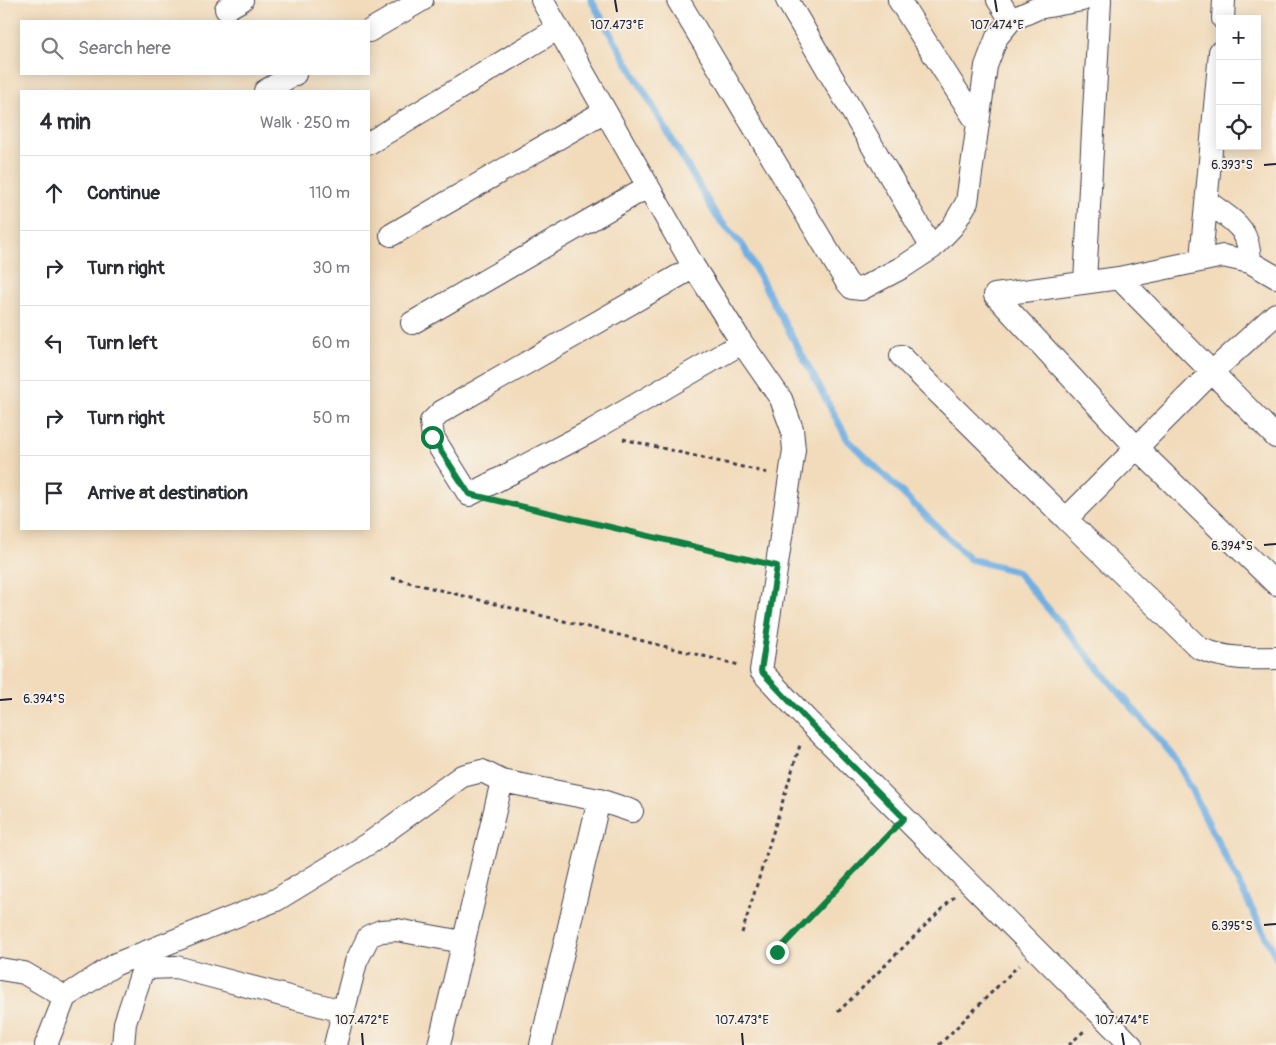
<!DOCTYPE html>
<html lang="en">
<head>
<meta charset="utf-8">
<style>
  body { margin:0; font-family:Pangolin,sans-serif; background:#f2f2f3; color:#2b2b33 }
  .controls { position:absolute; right:15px; top:15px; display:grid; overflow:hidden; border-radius:0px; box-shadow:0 2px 12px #0003 }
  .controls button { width:45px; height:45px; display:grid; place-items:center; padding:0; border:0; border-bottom:1px solid #e1e1e2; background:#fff; color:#2b2b33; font:25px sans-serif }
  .stop { position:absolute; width:15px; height:15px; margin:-11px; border:4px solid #0b8043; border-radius:50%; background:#fff }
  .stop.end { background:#0b8043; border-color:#fff; box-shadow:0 1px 5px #0008 }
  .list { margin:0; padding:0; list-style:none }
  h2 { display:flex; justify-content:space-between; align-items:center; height:65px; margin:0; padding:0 20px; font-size:21px }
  h2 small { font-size:16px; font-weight:400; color:#7c7c81 }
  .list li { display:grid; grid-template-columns:32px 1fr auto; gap:15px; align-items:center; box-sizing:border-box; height:75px; padding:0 20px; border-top:1px solid #e1e1e2 }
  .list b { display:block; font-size:19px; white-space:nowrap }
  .list em { font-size:16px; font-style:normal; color:#7c7c81 }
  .icon { flex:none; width:28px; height:28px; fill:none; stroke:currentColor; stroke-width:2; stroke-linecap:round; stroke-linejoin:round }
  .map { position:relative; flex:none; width:1276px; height:1045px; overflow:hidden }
  .search { position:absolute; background:#fff; box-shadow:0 2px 12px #0003; left:20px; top:20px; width:350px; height:55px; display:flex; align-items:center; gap:12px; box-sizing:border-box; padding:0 18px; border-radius:0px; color:#7c7c81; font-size:19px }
  .panel { position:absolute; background:#fff; box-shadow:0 2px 12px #0003; left:20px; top:90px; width:350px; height:440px; border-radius:0px }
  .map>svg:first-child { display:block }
</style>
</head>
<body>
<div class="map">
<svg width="1276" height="1045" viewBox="0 0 1276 1045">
  <rect width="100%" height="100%" fill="#f7f3e8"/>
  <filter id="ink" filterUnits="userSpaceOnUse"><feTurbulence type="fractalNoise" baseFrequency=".02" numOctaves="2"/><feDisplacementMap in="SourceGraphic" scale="10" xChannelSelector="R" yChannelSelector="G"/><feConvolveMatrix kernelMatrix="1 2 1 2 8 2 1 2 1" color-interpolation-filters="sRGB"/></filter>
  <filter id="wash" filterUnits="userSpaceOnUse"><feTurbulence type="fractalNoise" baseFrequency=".0096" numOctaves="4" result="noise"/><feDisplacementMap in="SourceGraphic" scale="20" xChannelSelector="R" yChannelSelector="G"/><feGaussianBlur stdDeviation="1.12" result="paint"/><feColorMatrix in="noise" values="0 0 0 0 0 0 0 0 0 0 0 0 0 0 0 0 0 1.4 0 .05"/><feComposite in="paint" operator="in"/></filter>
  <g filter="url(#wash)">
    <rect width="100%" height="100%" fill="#f2dbbb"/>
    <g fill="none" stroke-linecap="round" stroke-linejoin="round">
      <path stroke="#6fafe3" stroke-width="7" d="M591,0L717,217L743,246L848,440L970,559L1016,571L1176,759L1276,957"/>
    </g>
  </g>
  <g filter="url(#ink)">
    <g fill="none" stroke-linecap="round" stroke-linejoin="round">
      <g stroke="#413e4e" stroke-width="24">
        <path id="minor" d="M542,0L694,267L742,343L781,399L792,429L794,450L761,671L807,720L1131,1045
          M678,0L846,281L852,288L861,289L903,267L932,248L953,226L967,202L986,66L997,37L1011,20L1038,8L1082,0
          M787,0L932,248
          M899,0L978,124
          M998,0L1011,20
          M226,9L242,0
          M1223,19L1224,0
          M369,31L422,0
          M265,91L295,74
          M369,143L557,29
          M1207,201C1233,222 1249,225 1250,262
          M391,235L605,111
          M1201,259L1220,52
          M694,267L441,412L431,422L433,437L469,495L591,431L742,343
          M1119,278L1276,437
          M1085,282L1100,0
          M995,295L1137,448L1276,584
          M995,295L1119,278L1223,256L1250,262L1276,277
          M1276,314L1211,373L1066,519L1199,648C1224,659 1249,659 1276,658
          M412,323L647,187
          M901,356L1066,519
          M0,969L24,973L65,997
          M46,1045L65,997L116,964L276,900L371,842L462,776L482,771L502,781
          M123,1045L125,1023L142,972L148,968L176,967L342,1011
          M335,1045L356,962L369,936L381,931L397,930L463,942
          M439,1045L502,781L599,800L632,811
          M541,1045L599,800"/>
      </g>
      <path stroke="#413e4e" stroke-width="3" stroke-dasharray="4 4" stroke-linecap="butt" d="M623,439L768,473
        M505,503L754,560
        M392,578L739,665
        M742,933L800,745
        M777,952L890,833
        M838,1012L954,897
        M939,1045L1019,965
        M1069,1045L1086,1029"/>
      <use href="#minor" stroke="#fff" stroke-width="22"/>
    </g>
  </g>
  <g fill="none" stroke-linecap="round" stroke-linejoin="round" filter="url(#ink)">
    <path stroke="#0b8043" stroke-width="6" d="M432,437L469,494L777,566L761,671L807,720L904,818L777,952"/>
  </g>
  <path fill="none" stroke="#22223b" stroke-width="2" d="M615,0L617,12M995,0L997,12M1264,165L1276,164M1264,545L1276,544M0,700L12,699M1264,925L1276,924M362,1033L363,1045M742,1033L743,1045M1122,1033L1124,1045"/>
  <g font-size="12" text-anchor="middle" fill="#22223b" stroke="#f7f3e8" stroke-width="4" stroke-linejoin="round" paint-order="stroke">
    <text x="617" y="29">107.473°E</text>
    <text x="997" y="29">107.474°E</text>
    <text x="1232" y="169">6.393°S</text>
    <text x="1232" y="550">6.394°S</text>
    <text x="44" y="703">6.394°S</text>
    <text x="1232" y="930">6.395°S</text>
    <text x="362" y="1024">107.472°E</text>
    <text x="742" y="1024">107.473°E</text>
    <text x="1122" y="1024">107.474°E</text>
  </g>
</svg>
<div class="controls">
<button>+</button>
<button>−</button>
<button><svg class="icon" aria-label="locate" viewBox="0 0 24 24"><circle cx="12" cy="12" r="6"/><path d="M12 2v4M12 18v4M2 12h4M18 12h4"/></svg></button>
</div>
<div class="stop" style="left:432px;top:437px"></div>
<div class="stop end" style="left:777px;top:952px"></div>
<div class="search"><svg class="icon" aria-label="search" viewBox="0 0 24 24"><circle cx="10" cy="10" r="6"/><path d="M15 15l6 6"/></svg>Search here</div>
<section class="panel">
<h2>4 min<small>Walk · 250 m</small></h2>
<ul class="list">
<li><svg class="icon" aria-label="ahead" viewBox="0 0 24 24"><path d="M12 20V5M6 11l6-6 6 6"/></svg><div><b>Continue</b></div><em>110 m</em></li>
<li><svg class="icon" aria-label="right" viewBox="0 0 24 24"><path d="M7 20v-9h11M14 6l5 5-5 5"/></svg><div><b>Turn right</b></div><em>30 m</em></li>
<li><svg class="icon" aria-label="left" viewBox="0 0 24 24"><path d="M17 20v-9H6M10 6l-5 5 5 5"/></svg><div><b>Turn left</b></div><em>60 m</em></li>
<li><svg class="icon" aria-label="right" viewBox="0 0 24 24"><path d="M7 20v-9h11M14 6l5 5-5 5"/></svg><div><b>Turn right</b></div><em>50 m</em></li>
<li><svg class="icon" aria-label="arrive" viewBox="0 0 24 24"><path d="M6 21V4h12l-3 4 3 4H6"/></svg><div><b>Arrive at destination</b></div></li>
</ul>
</section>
</div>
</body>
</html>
